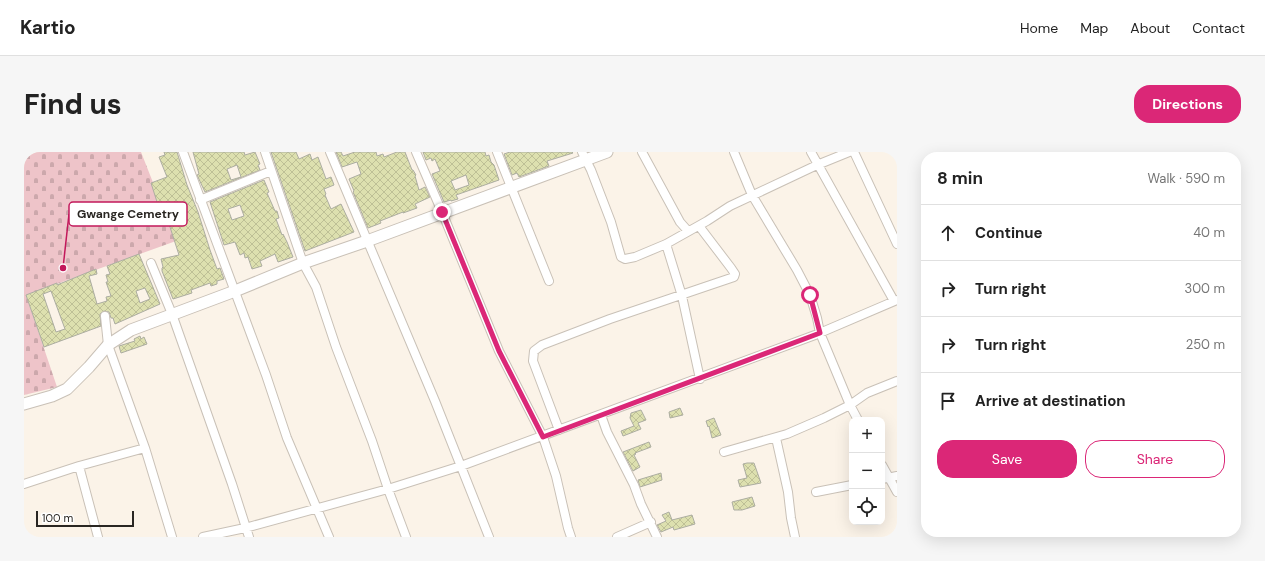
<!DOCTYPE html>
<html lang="en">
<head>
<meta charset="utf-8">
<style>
  body { margin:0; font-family:"DM Sans",sans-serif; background:#f6f6f6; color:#222 }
  .controls { position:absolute; right:12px; bottom:12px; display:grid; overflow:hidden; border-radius:8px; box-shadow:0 4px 16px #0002 }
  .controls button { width:36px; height:36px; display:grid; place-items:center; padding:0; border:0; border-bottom:1px solid #e0e0e0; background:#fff; color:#222; font:20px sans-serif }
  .scale { position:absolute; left:12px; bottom:10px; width:98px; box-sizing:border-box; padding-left:4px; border:2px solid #292622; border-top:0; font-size:11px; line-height:14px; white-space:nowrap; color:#292622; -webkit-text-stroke:3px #fff; paint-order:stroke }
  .stop { position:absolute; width:12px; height:12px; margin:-9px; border:3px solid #db2777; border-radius:50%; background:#fff }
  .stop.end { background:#db2777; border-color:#fff; box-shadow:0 1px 4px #0008 }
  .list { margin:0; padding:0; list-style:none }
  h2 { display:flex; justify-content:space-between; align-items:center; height:52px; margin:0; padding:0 16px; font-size:17px }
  h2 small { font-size:13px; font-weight:400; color:#767676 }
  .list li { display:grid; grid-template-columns:26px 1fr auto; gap:12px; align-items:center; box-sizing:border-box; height:56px; padding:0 16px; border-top:1px solid #e0e0e0 }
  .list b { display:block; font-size:15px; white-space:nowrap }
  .list em { font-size:13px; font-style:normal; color:#767676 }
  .actions { display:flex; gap:8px; padding:12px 16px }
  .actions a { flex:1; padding:9px 0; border:1px solid #db2777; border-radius:16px; text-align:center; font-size:14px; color:#db2777 }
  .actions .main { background:#db2777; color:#fff }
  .icon { flex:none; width:22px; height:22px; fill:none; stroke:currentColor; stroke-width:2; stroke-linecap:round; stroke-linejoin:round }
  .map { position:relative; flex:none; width:873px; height:385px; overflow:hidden; border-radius:16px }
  header { display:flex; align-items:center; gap:24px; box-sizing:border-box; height:56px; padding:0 20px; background:#fff; border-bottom:1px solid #e0e0e0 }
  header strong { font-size:19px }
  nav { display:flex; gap:22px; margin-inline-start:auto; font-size:14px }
  .intro { display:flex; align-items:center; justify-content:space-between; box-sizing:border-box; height:96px; padding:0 24px }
  h1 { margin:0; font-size:28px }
  .button { padding:10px 18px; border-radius:16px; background:#db2777; color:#fff; font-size:14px; font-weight:700 }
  main { display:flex; gap:24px; padding:0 24px }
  aside { flex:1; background:#fff; border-radius:16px; box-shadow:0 4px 16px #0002 }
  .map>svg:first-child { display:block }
</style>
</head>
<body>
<header>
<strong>Kartio</strong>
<nav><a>Home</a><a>Map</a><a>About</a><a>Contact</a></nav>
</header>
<div class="intro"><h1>Find us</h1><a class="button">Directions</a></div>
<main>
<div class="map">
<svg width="873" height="385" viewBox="0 0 873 385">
  <defs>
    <pattern id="cemetery-stones" width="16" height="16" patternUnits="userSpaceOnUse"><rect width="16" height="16" fill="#eec4c9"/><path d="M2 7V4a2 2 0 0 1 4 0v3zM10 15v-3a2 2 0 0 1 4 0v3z" fill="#cca8ac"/></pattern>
    <pattern id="building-cross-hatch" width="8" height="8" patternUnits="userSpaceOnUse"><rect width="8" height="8" fill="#dde0af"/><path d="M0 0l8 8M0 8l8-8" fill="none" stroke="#bec096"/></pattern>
  </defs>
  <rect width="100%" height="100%" fill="#fbf3e8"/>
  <path fill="url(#cemetery-stones)" d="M0,0H117L152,89L2,143L33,235L0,243Z"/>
  <path fill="url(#building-cross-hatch)" stroke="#acada1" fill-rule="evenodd" d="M140,0H153L163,33L174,60L186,98L193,117L196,116L200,127L193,129V132L187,134L186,131L167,138L168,141L149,147L138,119V116L139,115L137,107L155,103L146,75L140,60L138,61L135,52L134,53L127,31L143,25L135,5L141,3Z
    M169,0H220L221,3L231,0L236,12L234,13L236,18L181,40L173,23L175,22ZM213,13L217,25L207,28L203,17Z
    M247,0H272L275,7L286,2L288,8L294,5L302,27L307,25L310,33L300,37L302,42L301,43L307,57L317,52L330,80L281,99Z
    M312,0H317L319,4L331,0H352L353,4L359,2L360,5L373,0H381L388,18H389L392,23L391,24L395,38L401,35L406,45L391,52L393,56L379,61V60L356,69L357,71L344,76L329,40L330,39L325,27L337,22L333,10L318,15Z
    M399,0H461L462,4L465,3L467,10L470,13L475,28L432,43L434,47L427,49V48L420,50L408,22L416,19L411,7L408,9L407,6L402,8ZM442,23L445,33L431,38L427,29Z
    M486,0H548L549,1L523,9L525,14L495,25L493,21L488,23L480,2Z
    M240,28L245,40L243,41L251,59H253L255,66L252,67L258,83L259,82L263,90L269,105L254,110L251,102L236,109L238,114L228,117L224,105L221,106L220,101L216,103L211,90L200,93L186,50ZM216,53L220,64L208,68L204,57Z
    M115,102L136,152L91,172L89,166H87L85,160L80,159L76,162L77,174L20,195L2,143L33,131V133L72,117L73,122L65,124L73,152L83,149L82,145L87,144L82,130H84L82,123L86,122L83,114ZM121,136L126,147L116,151L112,139ZM27,139L41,177L32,180L19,142Z
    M116,184L117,187L120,185L123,192L97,201L95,194L111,189L110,187Z
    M656,256L659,263L646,266L645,260Z
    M617,258L622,268L614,271L617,277L599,284L597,279L610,274L606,266L607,261Z
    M690,266L697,283L688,286L685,274L684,275L682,269Z
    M625,290L627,295L611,301L612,302L610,303L616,315L609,319L599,300Z
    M723,311H730L737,331L716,335L714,328L723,326L719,312Z
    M637,321L638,328L616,335L614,328Z
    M728,345L731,354L718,358H710L708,350Z
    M645,360L648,368L668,363L671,372L650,378L649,375L637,380L633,373L642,369L638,363Z"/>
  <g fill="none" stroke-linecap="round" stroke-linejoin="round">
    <g stroke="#c9c1b7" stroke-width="10">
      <path id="street" d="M159,0L242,223L263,286L305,385
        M241,0L279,111L292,135L312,195L348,289L364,337L382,385
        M306,0L411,249L465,385
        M392,0L418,60L475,199L519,285L532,324L544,376L547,385
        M473,0L525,129
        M558,0L567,18L587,70L597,105L601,107L611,105L642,92L683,69L706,54L793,13L825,0
        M618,0L656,70L664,79
        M710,0L728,43L773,118L786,143L793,166L796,181L826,253L834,268
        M787,0L870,149
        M830,0L873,92
        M176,48L247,19
        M642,92L658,144L676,227
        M127,111L148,162L208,332L225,385
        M81,164L84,193L121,296L148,385
        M577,263L583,280L610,333L617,352L633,385
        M535,278L509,209L510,199L518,193L586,167L710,125L711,122L707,116L675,74
        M752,286L764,340L767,366L771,385
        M700,300L763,282L800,266L826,253L843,241L873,229
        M858,313L873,340
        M55,314L74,385
        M858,327L873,324
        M0,332L55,314L121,296
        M792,340L828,333
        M179,385L221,376L364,337L437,314L791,183L873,148
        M593,385L627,370"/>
    </g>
    <g stroke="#c9c1b7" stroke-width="13">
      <path id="secondary" d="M0,252L28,244L43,237L65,215L84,193L107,178L211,139L279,111L343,89L583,0"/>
    </g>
    <use href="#street" stroke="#fff" stroke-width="8"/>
    <use href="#secondary" stroke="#fff" stroke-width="11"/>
  </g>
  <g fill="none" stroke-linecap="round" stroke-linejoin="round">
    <path stroke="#db2777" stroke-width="5" d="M418,60L475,199L519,285L796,181L786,143"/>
  </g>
  <path fill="none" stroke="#c2185b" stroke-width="1.5" d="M39 116L45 62"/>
  <circle fill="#c2185b" stroke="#fff" stroke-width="1.5" cx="39" cy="116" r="4"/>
  <rect fill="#fff" stroke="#c2185b" stroke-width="1.5" x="45" y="50" width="118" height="24" rx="4"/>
  <g font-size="12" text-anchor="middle" font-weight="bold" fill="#292622">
    <text x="104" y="66">Gwange Cemetry</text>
  </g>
</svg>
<div class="controls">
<button>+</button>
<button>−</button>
<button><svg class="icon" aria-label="locate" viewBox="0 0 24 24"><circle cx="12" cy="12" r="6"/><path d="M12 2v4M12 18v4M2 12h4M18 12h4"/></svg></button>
</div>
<div class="scale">100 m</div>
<div class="stop" style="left:786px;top:143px"></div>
<div class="stop end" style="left:418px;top:60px"></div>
</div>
<aside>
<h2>8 min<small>Walk · 590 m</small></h2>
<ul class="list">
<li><svg class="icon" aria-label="ahead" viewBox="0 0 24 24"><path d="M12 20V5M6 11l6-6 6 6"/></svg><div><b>Continue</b></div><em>40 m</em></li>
<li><svg class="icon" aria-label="right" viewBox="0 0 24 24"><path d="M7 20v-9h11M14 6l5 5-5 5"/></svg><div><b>Turn right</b></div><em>300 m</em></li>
<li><svg class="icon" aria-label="right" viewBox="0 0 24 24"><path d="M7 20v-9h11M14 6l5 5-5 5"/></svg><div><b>Turn right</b></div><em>250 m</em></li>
<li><svg class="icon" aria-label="arrive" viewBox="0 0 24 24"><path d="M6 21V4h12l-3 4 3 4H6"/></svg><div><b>Arrive at destination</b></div></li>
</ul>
<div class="actions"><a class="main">Save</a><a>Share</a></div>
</aside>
</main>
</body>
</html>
